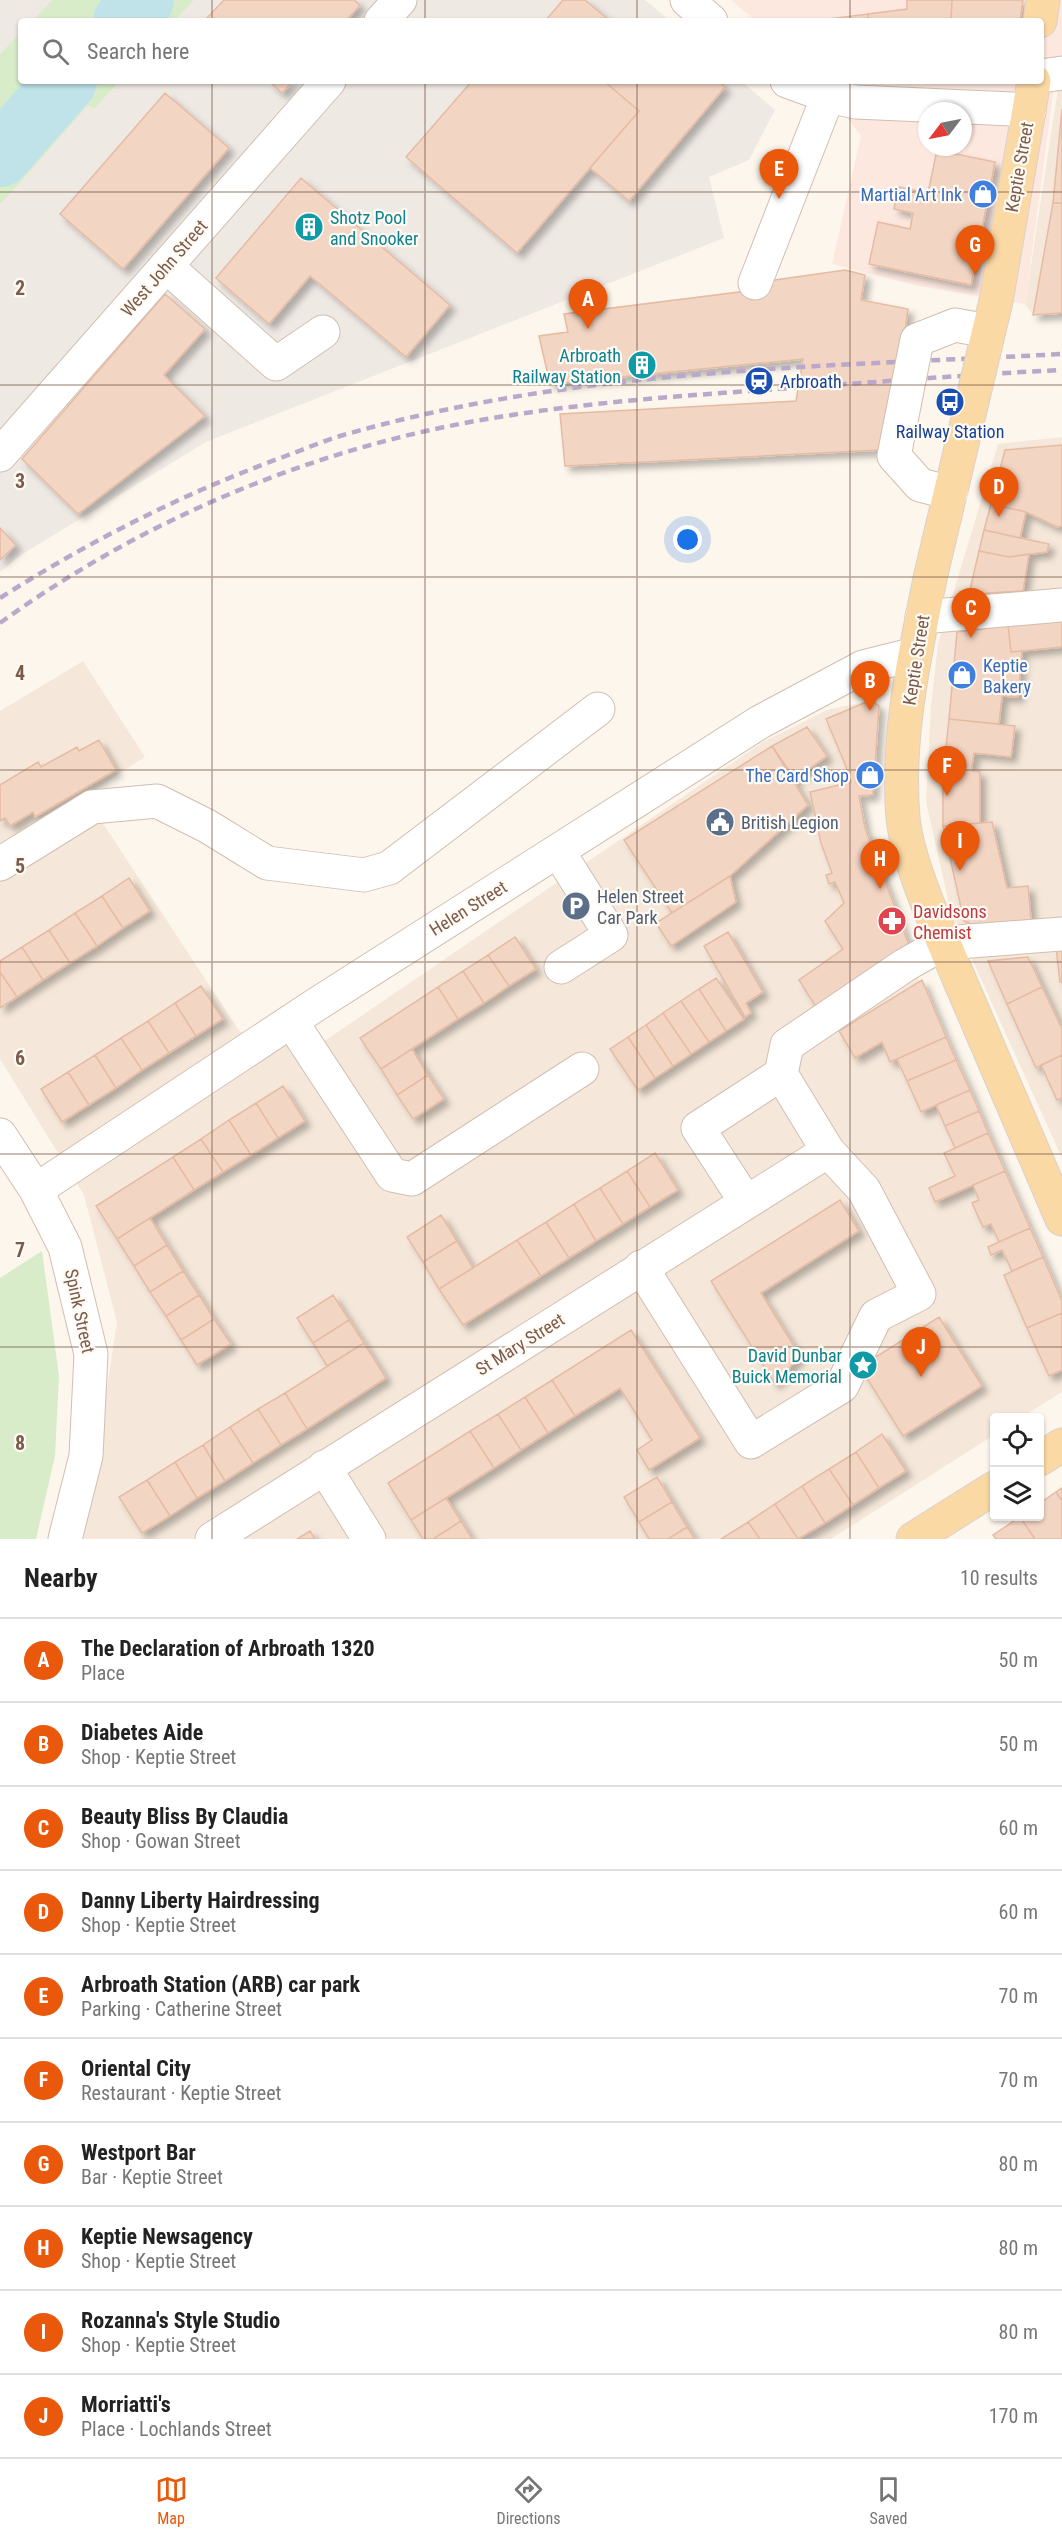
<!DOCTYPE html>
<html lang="en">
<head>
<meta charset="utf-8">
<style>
  body { margin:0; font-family:"Roboto Condensed",sans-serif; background:#f6f6f6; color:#222 }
  .controls { position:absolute; right:18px; bottom:18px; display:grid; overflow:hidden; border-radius:6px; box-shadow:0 2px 4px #0004 }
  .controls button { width:54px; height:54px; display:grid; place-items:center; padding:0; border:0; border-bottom:2px solid #e0e0e0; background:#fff; color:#222; font:30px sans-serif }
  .compass { position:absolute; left:918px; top:102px; width:54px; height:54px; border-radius:50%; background:#fff; box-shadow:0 2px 4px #0004; rotate:238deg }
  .you { position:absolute; left:688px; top:540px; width:21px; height:21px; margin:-15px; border:4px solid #fff; border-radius:50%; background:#1a73e8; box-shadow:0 0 0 9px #1a73e833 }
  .badge { display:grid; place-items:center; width:39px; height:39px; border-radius:50%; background:#ea580c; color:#fff; font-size:20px; font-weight:700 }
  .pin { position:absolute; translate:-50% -50px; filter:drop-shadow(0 2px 3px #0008) }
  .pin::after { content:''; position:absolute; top:32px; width:21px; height:18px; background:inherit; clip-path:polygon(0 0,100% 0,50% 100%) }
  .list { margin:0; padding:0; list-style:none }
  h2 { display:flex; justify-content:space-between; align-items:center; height:78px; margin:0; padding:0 24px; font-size:26px }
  h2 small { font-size:20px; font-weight:400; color:#767676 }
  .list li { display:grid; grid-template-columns:39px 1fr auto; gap:18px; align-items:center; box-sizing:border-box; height:84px; padding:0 24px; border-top:2px solid #e0e0e0 }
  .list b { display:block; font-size:22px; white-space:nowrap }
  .list p { margin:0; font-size:20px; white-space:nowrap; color:#767676 }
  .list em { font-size:20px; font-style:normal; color:#767676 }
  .icon { flex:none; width:33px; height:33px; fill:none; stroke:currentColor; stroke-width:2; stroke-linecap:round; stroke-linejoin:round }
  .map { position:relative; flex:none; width:1062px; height:1539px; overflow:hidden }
  .search { position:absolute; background:#fff; box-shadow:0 2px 4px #0004; left:18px; right:18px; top:18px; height:66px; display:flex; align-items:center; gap:15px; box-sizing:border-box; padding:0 21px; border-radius:6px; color:#767676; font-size:22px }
  .sheet { height:918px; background:#fff }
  nav { display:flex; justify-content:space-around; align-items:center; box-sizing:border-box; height:84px; border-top:2px solid #e0e0e0; background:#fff; font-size:16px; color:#767676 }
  nav a { display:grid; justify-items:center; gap:3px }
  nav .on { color:#ea580c }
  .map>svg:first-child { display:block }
</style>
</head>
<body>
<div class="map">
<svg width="1062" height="1539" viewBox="0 0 1062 1539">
  <defs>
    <filter id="shadow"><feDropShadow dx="5.5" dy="5.5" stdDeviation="3" flood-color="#0004"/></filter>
  </defs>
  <rect width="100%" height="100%" fill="#fdf6ec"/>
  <path fill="#f5e8da" d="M1058,88H1062V313L1033,315L1025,304Z
    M1062,437V1158L951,913L926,802L931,705L938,644L998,444Z
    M83,661L145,757L85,796L240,1032L326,1040L763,742L827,710L868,701L867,793L854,795L902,941L1062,1307V1392L1022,1417L994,1418V1435L831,1539H78L97,1453L117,1322L84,1195L0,1059V711Z"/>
  <path fill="#fde8e0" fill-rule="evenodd" d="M731,0H1062V65H1057L1025,304L919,286L832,264L861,136L818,81H1041V21H756ZM927,111H963V147H927Z"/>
  <path fill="#efe9e4" d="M0,0H52L32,21H21V32L0,54Z
    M194,0H645L670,21H175Z
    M120,81H741L775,110L749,160L709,177L724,238L206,442L21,555L0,572V205L88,104L94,109Z"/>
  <path fill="#d8ecc9" d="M52,0H194L175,21H32Z
    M21,32V81H120L94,109L88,105L0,205V54Z
    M42,1251L59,1376L55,1456L36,1539H0V1278Z"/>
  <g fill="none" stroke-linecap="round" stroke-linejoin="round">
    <path stroke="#bfe3e8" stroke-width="62" d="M124,21L143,0
      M0,156L66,81"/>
  </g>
  <path fill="#f3d5c3" stroke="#e6bba3" stroke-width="1.5" filter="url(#shadow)" d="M224,0H354L360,5L346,21H204Z
    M563,0H585L610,21H545Z
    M907,0H952L951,21H868V14L907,9Z
    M952,0H1023L1020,21H951Z
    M868,14V21H812Z
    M269,81H293L282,93Z
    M472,81H604L639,111L517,253L406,157Z
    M604,81H718L725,87L629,201L590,168L639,111Z
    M165,93L229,148L123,269L60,214Z
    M1062,109V203H1053Z
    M937,150L995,162L971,285L869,264L878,222L910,229L913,213L894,209L898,187L928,193Z
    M301,178L450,305L406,357L310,276L269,324L216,278Z
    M1053,203H1062V313L1033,315Z
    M845,270L865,275L861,300L908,309L899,371L880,450L565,466L560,414L796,401L803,359L550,384L539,336L568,332L564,314L747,291V284Z
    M165,294L205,329L164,375L205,416L78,514L22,459Z
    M1062,445V526L1057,527L1026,512L991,504L1005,450Z
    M991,504L1026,512L1020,538L984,530Z
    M0,528L16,545L0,560Z
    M984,530L1049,544L1047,552L1009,557L979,551Z
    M979,551L1009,557L1029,554L1023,591L969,594Z
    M1062,619V647L1011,652L1008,625Z
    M1008,625L1011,652L1022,651L1018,697L1002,696L999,724L949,719L957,632Z
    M871,700L879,706L873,795L859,796L865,828L909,945L816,1007L799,980L843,949L825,921L844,903L835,882L829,884L826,875L832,873L821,843L810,792L851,782L845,764L826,719Z
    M949,719L1015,726L1011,757L974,753L971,771L980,772V823L943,826V775Z
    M807,727L827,756L795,779L772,746Z
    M99,740L116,770L35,817L33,812L10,826L5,818L0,821V785L38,762L41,767L77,747L79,751Z
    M772,746L808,805L730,876L672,913L624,840Z
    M992,822L1007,888L1028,886L1031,920L973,925L964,921L943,826Z
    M730,876L736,902L671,946L656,923Z
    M129,878L150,911L123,928L102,896Z
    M102,896L123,928L97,946L75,913Z
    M75,913L97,946L70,963L49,930Z
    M49,930L70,963L43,980L22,947Z
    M728,932L763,992L746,1003L751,1013L745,1017L704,946Z
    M515,937L536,969L509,986L488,955Z
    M1062,946V982H1060L1056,947Z
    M22,947L43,980L17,997L0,972V961Z
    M488,955L509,986L484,1003L463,971Z
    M1028,957L1042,987L1007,1004L988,961Z
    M463,971L484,1003L458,1019L438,987Z
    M0,972L17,997L0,1008Z
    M716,978L744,1019L726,1031L699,989Z
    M922,980L946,1037L890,1062L882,1042L855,1058L839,1031Z
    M201,986L223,1019L196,1036L175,1003Z
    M438,987L458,1019L381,1069L360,1038Z
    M1042,987L1062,1029V1055L1036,1068L1007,1004Z
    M699,989L726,1031L709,1042L681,1001Z
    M681,1001L709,1042L691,1054L663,1013Z
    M175,1003L196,1036L169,1053L148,1021Z
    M663,1013L691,1054L673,1066L646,1025Z
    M148,1021L169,1053L142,1070L121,1038Z
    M646,1025L673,1066L655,1078L628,1037Z
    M628,1037L655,1078L638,1090L610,1049Z
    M946,1037L956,1060L907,1081L897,1059Z
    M121,1038L142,1070L116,1088L95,1055Z
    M412,1049L428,1075L397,1095L381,1069Z
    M95,1055L116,1088L89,1105L68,1072Z
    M1062,1055V1098L1057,1100L1041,1065Z
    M956,1060L970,1090L921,1112L907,1081Z
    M68,1072L89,1105L62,1122L41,1089Z
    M428,1075L444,1099L413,1119L397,1095Z
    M283,1086L305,1121L278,1138L256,1103Z
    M970,1090L979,1111L945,1126L936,1105Z
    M256,1103L278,1138L251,1155L229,1120Z
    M979,1111L988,1133L955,1148L945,1126Z
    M229,1120L251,1155L223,1172L201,1139Z
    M988,1133L1005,1171L935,1202L929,1188L955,1176L944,1153Z
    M201,1139L223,1172L194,1190L173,1157Z
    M655,1153L678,1190L650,1207L627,1171Z
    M173,1157L194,1190L117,1239L96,1206Z
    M627,1171L650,1207L623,1224L600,1188Z
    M1005,1171L1030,1228L999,1242L991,1224L983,1227L972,1203L979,1200L973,1185Z
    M600,1188L623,1224L596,1241L574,1204Z
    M840,1200L859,1231L761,1293L800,1356L775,1384L711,1281Z
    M574,1204L596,1241L569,1258L546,1222Z
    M441,1215L457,1241L423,1262L407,1237Z
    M150,1218L167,1245L134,1266L117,1239Z
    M546,1222L569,1258L541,1276L517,1240Z
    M1030,1228L1043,1257L1012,1271L1002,1250L991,1255L988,1247Z
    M517,1240L541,1276L463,1325L439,1289Z
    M457,1241L473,1268L439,1289L423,1262Z
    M167,1245L183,1271L150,1292L134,1266Z
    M1043,1257L1062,1301V1313L1027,1328L1004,1275Z
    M183,1271L199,1295L166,1316L150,1292Z
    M199,1295L214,1319L181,1340L166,1316Z
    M333,1295L349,1320L313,1343L297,1318Z
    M1062,1313V1370L1049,1376L1027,1328Z
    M939,1317L982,1386L903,1436L860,1367Z
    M214,1319L231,1344L197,1365L181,1340Z
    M349,1320L364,1343L327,1366L313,1343Z
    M631,1330L700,1438L649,1470L637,1450L652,1440L620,1388L575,1416L552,1380Z
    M364,1343L386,1378L307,1429L285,1393Z
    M552,1380L575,1416L548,1433L525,1397Z
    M285,1393L307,1429L281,1445L258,1409Z
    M525,1397L548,1433L521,1450L498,1414Z
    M258,1409L281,1445L253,1463L230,1427Z
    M498,1414L521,1450L494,1468L470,1431Z
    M230,1427L253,1463L225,1481L203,1445Z
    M470,1431L494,1468L411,1520L388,1483Z
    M882,1434L906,1471L879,1488L856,1452Z
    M203,1445L225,1481L197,1498L175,1462Z
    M856,1452L879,1488L853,1505L829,1469Z
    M175,1462L197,1498L170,1516L147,1480Z
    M829,1469L853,1505L825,1523L802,1486Z
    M657,1477L672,1502L639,1522L624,1497Z
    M147,1480L170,1516L142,1533L119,1497Z
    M802,1486L825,1523L798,1539L775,1504Z
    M1062,1488V1501L1056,1492Z
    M1056,1492L1062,1501V1539H1035L1020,1517L1040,1516V1503Z
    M446,1498L461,1521L433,1539H423L411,1520Z
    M672,1502L687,1527L668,1539H649L639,1522Z
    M775,1504L798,1539H760L748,1522Z
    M1020,1517L1035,1539H996L993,1535Z
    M461,1521L472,1539H433Z
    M748,1522L760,1539H721Z
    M687,1527L695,1539H668Z
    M310,1531L315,1539H297Z"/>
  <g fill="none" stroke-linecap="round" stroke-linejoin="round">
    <g stroke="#d1beb0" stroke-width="35">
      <path id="minor" d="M687,0L711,21
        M381,21L400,0
        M1041,76L1062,73
        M787,81L828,96L856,102L1012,109L1029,112
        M166,266L276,364L323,332
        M755,283L828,96
        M0,455L329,81
        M922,617L1062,605
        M558,851L611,935L561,967
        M0,864L92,807L157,801L207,826L267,863L364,875L389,868L598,709
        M291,1021L392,1175L412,1179L582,1069
        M781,1074L787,1045L905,965L944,943L1062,934
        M0,1135L36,1190L65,1247L91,1354L86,1456L65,1539
        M36,1190L317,1004L760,722L863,667L915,654
        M641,1267L751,1442L842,1386L876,1316L919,1294L864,1190L828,1151L781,1074L698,1128L746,1202
        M324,1467L369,1539
        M212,1539L828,1151"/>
    </g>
    <g stroke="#dad1cd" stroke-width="35">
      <path id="major" d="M1040,21L1043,0
        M996,301L1034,81
        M931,574C915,653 896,737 903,818C908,866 941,935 960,981C994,1060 1028,1140 1062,1219
        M1040,1459L1062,1445
        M913,1539L994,1488"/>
    </g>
    <use href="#minor" stroke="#fff" stroke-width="33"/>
    <use href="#major" stroke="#fbd9a5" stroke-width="33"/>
    <path stroke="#b9a8c9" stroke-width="4.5" stroke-dasharray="9 6" stroke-linecap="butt" d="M0,598C90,541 182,494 283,457C302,450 321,442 340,436C574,368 820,367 1062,354
      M0,623C151,514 328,442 512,415C609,400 708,394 806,387C891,381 977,374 1062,370"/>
    <g stroke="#d1beb0" stroke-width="35" stroke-linecap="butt">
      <path id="minor-bridge" d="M951,493L920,485L894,456L917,340L955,325L988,331"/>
    </g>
    <g stroke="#dad1cd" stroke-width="35" stroke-linecap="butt">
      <path id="major-bridge" d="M931,574L996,301"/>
    </g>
    <use href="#minor-bridge" stroke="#fff" stroke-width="33"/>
    <use href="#major-bridge" stroke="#fbd9a5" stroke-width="33"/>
  </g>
  <path fill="none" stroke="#7a5c4d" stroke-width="1.5" stroke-opacity="0.55" d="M212,0V21M425,0V21M637,0V21M850,0V21M212,81V1539M425,81V1539M637,81V1539M850,81V1539M0,192H1062M0,385H1062M0,577H1062M0,770H1062M0,962H1062M0,1154H1062M0,1347H1062"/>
  <defs>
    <g id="shop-disc" transform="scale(1.5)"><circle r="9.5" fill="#3f7fe0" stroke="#fffaf3"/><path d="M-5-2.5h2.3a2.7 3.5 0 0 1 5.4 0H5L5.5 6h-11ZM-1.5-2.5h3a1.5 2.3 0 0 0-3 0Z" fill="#fff"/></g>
    <g id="building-disc" transform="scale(1.5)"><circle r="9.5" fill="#0f9aa8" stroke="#fffaf3"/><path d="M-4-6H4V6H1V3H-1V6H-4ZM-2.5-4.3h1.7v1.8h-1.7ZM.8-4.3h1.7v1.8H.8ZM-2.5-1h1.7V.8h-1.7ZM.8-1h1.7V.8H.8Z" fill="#fff"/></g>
    <g id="station-disc" transform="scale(1.5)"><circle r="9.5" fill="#1a4fb4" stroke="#fffaf3"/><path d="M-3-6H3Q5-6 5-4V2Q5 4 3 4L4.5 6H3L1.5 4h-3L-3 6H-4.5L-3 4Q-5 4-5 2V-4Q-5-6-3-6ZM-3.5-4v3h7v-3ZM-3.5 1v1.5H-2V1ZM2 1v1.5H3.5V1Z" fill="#fff"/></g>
    <g id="bus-disc" transform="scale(1.5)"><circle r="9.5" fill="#1a4fb4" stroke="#fffaf3"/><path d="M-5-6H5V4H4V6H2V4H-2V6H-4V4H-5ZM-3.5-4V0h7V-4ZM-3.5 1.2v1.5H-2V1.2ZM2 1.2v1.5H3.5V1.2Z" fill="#fff"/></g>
    <g id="civic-disc" transform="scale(1.5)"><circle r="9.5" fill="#5c6f8a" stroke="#fffaf3"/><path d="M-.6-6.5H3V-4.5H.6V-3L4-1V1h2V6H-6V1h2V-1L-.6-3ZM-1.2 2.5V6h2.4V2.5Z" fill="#fff"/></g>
    <g id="parking-disc" transform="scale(1.5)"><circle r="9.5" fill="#5c6f8a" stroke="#fffaf3"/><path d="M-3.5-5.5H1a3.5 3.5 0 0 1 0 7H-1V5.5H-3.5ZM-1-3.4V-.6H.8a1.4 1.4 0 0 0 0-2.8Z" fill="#fff"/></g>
    <g id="pharmacy-disc" transform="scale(1.5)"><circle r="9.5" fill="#e0444e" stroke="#fffaf3"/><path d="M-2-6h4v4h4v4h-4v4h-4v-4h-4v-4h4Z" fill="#fff"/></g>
    <g id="sight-disc" transform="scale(1.5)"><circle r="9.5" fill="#0f9aa8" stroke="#fffaf3"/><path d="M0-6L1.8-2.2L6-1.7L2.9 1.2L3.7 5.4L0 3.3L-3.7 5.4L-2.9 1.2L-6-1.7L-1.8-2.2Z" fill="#fff"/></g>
  </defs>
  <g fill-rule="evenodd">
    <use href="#shop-disc" x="983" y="194"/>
    <use href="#building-disc" x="309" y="227"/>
    <use href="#building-disc" x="642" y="365"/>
    <use href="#station-disc" x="759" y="381"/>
    <use href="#bus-disc" x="950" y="402"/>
    <use href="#shop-disc" x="962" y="675"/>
    <use href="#shop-disc" x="870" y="775"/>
    <use href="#civic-disc" x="720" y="822"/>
    <use href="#parking-disc" x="576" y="906"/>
    <use href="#pharmacy-disc" x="892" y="921"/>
    <use href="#sight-disc" x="863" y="1365"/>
  </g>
  <g text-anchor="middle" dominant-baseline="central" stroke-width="4.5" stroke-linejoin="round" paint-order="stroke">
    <g font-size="18" fill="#7a5c4d" stroke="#fffaf3">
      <text transform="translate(1019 167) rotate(-80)">Keptie Street</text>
      <text transform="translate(164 268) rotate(-49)">West John Street</text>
      <text transform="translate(916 660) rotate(-81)">Keptie Street</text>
      <text transform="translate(468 908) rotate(-32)">Helen Street</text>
      <text transform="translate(80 1311) rotate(78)">Spink Street</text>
      <text transform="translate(520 1344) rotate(-32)">St Mary Street</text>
    </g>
    <g font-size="18" fill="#366cbe" stroke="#fffaf3" text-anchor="end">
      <text x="962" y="194">Martial Art Ink</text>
      <text x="983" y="665" text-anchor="start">Keptie<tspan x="983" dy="21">Bakery</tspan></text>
      <text x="849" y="775">The Card Shop</text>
    </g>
    <g font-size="18" fill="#0d838f" stroke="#fffaf3" text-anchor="end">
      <text x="330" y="217" text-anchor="start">Shotz Pool<tspan x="330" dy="21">and Snooker</tspan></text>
      <text x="621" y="355">Arbroath<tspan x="621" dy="21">Railway Station</tspan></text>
      <text x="842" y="1355">David Dunbar<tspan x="842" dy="21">Buick Memorial</tspan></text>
    </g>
    <g font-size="18" fill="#164399" stroke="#fffaf3" text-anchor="start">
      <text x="780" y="381">Arbroath</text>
      <text x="950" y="431" text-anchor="middle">Railway Station</text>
    </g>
    <g font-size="18" fill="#4e5e75" stroke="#fffaf3" text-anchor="start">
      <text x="741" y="822">British Legion</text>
      <text x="597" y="896">Helen Street<tspan x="597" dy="21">Car Park</tspan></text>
    </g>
    <g font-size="18" fill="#be3a42" stroke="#fffaf3" text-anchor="start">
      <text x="913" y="911">Davidsons<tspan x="913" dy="21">Chemist</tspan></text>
    </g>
  </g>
  <g font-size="20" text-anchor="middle" font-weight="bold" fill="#7a5c4d" stroke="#fffaf3" stroke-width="4.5" stroke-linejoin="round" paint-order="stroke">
    <text x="20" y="295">2</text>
    <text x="20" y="488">3</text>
    <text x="20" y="680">4</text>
    <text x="20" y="873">5</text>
    <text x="20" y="1065">6</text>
    <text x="20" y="1257">7</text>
    <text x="20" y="1450">8</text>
  </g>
</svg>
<div class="controls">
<button><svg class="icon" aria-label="locate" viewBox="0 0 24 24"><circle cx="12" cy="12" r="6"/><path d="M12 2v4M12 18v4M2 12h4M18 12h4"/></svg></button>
<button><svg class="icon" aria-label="layers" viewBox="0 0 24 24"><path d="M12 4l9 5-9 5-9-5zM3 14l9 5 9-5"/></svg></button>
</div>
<svg class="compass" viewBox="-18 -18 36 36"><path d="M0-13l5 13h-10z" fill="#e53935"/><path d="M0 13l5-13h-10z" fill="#767676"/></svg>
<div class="you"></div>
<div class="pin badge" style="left:588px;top:329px">A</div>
<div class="pin badge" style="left:870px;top:711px">B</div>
<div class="pin badge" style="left:971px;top:638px">C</div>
<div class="pin badge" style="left:999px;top:517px">D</div>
<div class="pin badge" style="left:779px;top:199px">E</div>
<div class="pin badge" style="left:947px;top:796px">F</div>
<div class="pin badge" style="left:975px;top:275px">G</div>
<div class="pin badge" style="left:880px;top:889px">H</div>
<div class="pin badge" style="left:960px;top:871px">I</div>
<div class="pin badge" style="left:921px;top:1377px">J</div>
<div class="search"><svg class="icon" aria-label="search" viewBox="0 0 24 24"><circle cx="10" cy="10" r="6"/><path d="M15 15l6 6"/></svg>Search here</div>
</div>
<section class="sheet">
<h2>Nearby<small>10 results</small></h2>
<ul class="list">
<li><span class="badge">A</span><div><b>The Declaration of Arbroath 1320</b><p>Place</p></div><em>50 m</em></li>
<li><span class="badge">B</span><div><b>Diabetes Aide</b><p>Shop · Keptie Street</p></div><em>50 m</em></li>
<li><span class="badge">C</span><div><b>Beauty Bliss By Claudia</b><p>Shop · Gowan Street</p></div><em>60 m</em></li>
<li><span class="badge">D</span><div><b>Danny Liberty Hairdressing</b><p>Shop · Keptie Street</p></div><em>60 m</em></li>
<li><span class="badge">E</span><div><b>Arbroath Station (ARB) car park</b><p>Parking · Catherine Street</p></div><em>70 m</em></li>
<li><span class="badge">F</span><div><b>Oriental City</b><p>Restaurant · Keptie Street</p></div><em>70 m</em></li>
<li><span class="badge">G</span><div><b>Westport Bar</b><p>Bar · Keptie Street</p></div><em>80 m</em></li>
<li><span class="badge">H</span><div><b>Keptie Newsagency</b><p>Shop · Keptie Street</p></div><em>80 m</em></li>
<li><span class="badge">I</span><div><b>Rozanna's Style Studio</b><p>Shop · Keptie Street</p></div><em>80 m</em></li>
<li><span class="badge">J</span><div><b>Morriatti's</b><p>Place · Lochlands Street</p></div><em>170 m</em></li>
</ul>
</section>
<nav>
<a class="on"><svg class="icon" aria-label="map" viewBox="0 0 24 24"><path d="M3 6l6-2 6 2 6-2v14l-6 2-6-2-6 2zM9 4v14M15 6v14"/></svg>Map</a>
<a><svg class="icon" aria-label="directions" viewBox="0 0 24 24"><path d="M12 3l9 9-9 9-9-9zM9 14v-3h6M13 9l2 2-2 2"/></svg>Directions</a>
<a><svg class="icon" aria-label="saved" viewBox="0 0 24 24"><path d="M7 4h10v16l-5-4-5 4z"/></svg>Saved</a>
</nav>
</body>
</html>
